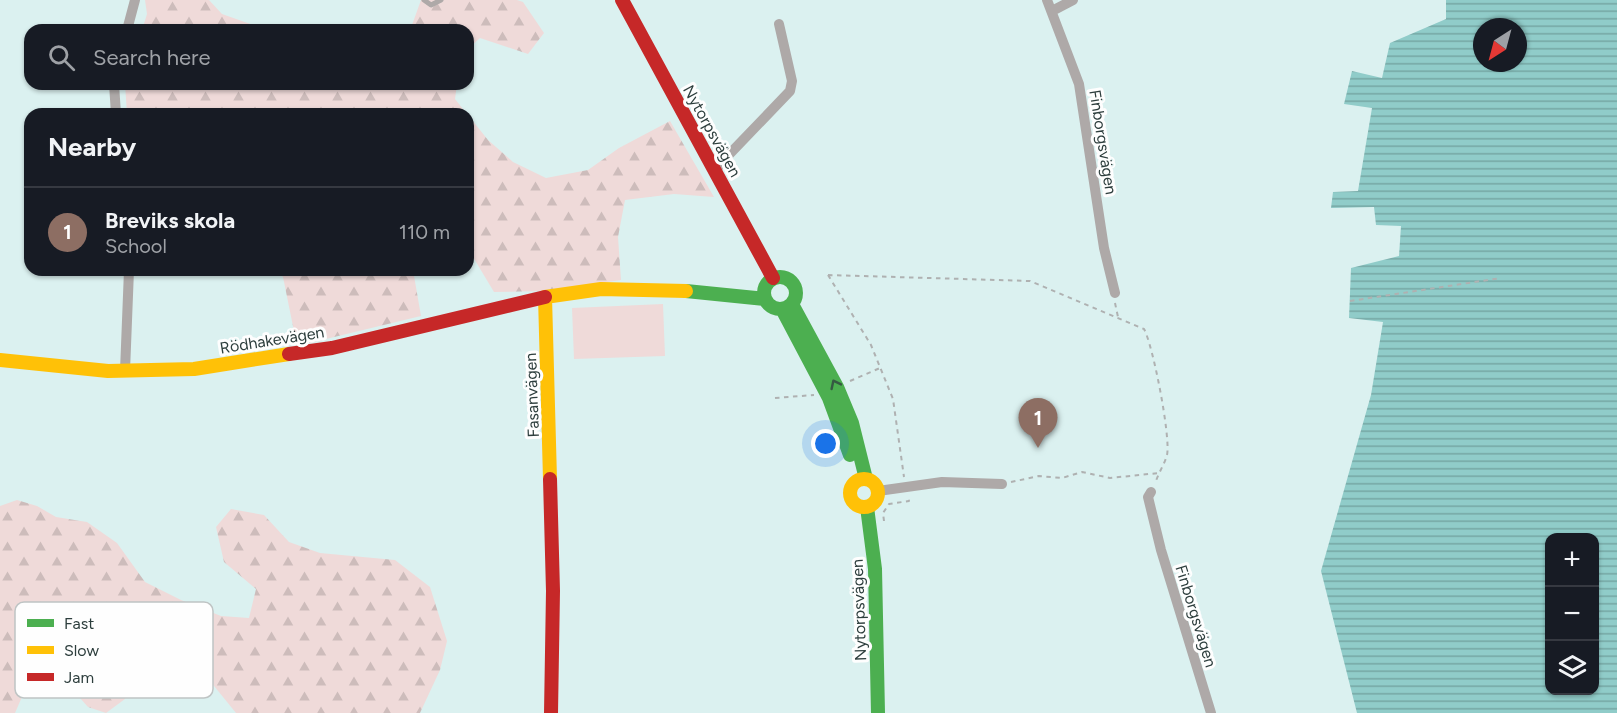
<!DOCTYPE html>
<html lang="en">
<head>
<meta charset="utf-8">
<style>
  body { margin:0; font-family:Figtree,sans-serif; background:#242831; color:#f1f3f6 }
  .controls { position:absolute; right:18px; bottom:18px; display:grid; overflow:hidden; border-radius:12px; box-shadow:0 2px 4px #0004 }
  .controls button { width:54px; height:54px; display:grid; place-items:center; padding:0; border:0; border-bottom:2px solid #363941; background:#171b24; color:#f1f3f6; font:30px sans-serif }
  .compass { position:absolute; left:1473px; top:18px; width:54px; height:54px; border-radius:50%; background:#171b24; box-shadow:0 2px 4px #0004; rotate:216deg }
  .you { position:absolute; left:826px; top:444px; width:21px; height:21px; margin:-15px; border:4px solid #fff; border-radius:50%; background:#1a73e8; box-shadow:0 0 0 9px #1a73e833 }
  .badge { display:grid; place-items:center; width:39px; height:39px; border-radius:50%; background:#0b8043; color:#fff; font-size:20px; font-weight:700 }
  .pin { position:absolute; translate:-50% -50px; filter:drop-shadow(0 2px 3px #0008) }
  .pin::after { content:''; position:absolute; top:32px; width:21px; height:18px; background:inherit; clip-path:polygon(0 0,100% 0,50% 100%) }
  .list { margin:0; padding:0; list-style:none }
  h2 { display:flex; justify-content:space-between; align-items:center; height:78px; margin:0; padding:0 24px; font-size:26px }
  h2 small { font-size:20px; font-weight:400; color:#9ea1a6 }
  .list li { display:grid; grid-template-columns:39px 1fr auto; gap:18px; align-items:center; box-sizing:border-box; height:90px; padding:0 24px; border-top:2px solid #363941 }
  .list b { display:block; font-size:22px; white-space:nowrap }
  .list p { margin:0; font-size:20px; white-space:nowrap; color:#9ea1a6 }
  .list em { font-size:20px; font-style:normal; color:#9ea1a6 }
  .icon { flex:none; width:33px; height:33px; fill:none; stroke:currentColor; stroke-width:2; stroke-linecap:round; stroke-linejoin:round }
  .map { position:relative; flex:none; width:1617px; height:713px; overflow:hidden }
  .search { position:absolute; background:#171b24; box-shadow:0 2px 4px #0004; left:24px; top:24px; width:450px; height:66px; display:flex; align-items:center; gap:15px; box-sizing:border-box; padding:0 21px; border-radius:18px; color:#9ea1a6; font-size:22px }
  .panel { position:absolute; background:#171b24; box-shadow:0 2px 4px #0004; left:24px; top:108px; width:450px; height:168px; border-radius:18px }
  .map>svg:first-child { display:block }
</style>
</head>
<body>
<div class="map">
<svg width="1617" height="713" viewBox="0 0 1617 713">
  <defs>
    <pattern id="forest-firs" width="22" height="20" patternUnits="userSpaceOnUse" patternTransform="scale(1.5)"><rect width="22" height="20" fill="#efdad9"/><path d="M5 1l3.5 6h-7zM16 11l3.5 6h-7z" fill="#cdbcbb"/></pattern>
    <pattern id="water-rules" width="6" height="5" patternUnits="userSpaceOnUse" patternTransform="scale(1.5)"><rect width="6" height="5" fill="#90ccc9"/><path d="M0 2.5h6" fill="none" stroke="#76a7a4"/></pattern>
  </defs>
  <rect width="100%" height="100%" fill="#dbf1f0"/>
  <path fill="url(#forest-firs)" d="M145,0H209L222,14L267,30H142L147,14Z
    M421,0H517L523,2L544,33L528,54L480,38L468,49V30H403L412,25Z
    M125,84H457L455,99L467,114H127Z
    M468,115L488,140L513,162L546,178L588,170L619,148L670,121L714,197L674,194L625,200L618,237L621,280L546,291L494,292L473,257L468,253Z
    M277,270H413L421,316L297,346L283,277Z
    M17,500L37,506L56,517L87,522L117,543L145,582L181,600L221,616L249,618L256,589L224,562L216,527L231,509L264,515L289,542L320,553L395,560L430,587L447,641L440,670L420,713H236L210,681L173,653L145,655L125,699L106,713L88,707L55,670L34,669L15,713H0V506Z"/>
  <path fill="#efdad9" d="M663,304L665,356L574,359L572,308Z"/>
  <path fill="url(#water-rules)" fill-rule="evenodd" d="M1446,0H1617V713H1357L1321,571L1371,395L1383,322L1349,318L1351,268L1399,256L1401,226L1376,225L1374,207L1331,208L1333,192L1358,191L1372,108L1344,104L1352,71L1382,78L1390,43L1446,19ZM1482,27H1518V63H1482ZM1550,538H1594V690H1550Z"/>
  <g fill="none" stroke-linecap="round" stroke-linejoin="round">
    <path stroke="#afb1b1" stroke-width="2" stroke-dasharray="4.5 4.5" stroke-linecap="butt" d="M828,275L1030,281L1144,329C1153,345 1171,438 1167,455C1165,463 1159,472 1156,481
      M828,275L871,345L893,399L904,477
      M1350,301L1501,278
      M1115,303L1118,317
      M850,381L880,368
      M775,398L814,395
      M1011,482L1039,476L1062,478L1082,472L1110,478L1159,473
      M884,521L883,513L889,504L909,501L908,497"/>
    <path stroke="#aea9a8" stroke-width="5" d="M424,0L431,5L441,0"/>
    <path stroke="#aea9a8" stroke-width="10" d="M1047,0L1079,84L1104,248L1115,293
      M1052,11L1073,0
      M127,30L135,0
      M114,84L116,114
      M716,172L719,165L790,91L792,81L779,24
      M125,371L129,270
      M878,491L942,482L1002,484
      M1151,492L1148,497L1161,550L1211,713"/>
    <path stroke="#4caf50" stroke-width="14" d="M764 293a16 16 0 1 1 32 0a16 16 0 1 1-32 0Z
      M686,291L765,299
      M792,304L837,387L852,423L866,479
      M782,309L829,398L850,455
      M867,507L875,569L878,713"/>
    <path stroke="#ffc107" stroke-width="14" d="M0,360L108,371L194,369L289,354
      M550,479L545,297L601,289L686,291
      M850 493a14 14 0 1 1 28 0a14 14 0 1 1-28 0Z"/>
    <path stroke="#c62828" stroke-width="14" d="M622,0L773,278
      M289,354L332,348L545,297
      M550,479L553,591L551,713"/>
  </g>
  <defs><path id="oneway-chevron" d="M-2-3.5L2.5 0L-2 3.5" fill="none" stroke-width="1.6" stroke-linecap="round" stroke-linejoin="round" transform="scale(1.5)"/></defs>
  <use stroke="#355a42" href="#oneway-chevron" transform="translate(835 384) rotate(-116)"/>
  <g text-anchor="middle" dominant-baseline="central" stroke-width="6" stroke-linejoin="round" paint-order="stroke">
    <g font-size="16" fill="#2d3e3d" stroke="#fefefe">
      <text transform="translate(712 131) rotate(61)">Nytorpsvägen</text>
      <text transform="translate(1103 142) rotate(81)">Finborgsvägen</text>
      <text transform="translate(272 340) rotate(-9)">Rödhakevägen</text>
      <text transform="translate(532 395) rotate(-92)">Fasanvägen</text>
      <text transform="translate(859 610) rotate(-92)">Nytorpsvägen</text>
      <text transform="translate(1196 616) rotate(73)">Finborgsvägen</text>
    </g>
  </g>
  <rect x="15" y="602" width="198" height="96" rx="9" fill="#fefefe" stroke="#bfc4c4" stroke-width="1.5"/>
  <rect x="27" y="619" width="27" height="8" fill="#4caf50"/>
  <rect x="27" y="646" width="27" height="8" fill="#ffc107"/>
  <rect x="27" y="673" width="27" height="8" fill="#c62828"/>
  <g font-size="16" fill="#2d3e3d">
    <text x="64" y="629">Fast</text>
    <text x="64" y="656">Slow</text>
    <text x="64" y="683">Jam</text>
  </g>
</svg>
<div class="controls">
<button>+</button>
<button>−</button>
<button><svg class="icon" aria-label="layers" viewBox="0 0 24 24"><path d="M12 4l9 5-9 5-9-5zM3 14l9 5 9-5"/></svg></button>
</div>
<svg class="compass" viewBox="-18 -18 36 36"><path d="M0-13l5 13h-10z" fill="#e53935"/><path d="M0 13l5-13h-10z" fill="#9ea1a6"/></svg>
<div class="you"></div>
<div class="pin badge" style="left:1038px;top:448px;background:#8d6e63">1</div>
<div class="search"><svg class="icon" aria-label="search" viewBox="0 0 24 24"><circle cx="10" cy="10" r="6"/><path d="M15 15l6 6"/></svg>Search here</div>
<section class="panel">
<h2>Nearby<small></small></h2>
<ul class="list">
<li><span class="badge" style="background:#8d6e63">1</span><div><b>Breviks skola</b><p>School</p></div><em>110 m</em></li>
</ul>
</section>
</div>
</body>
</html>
